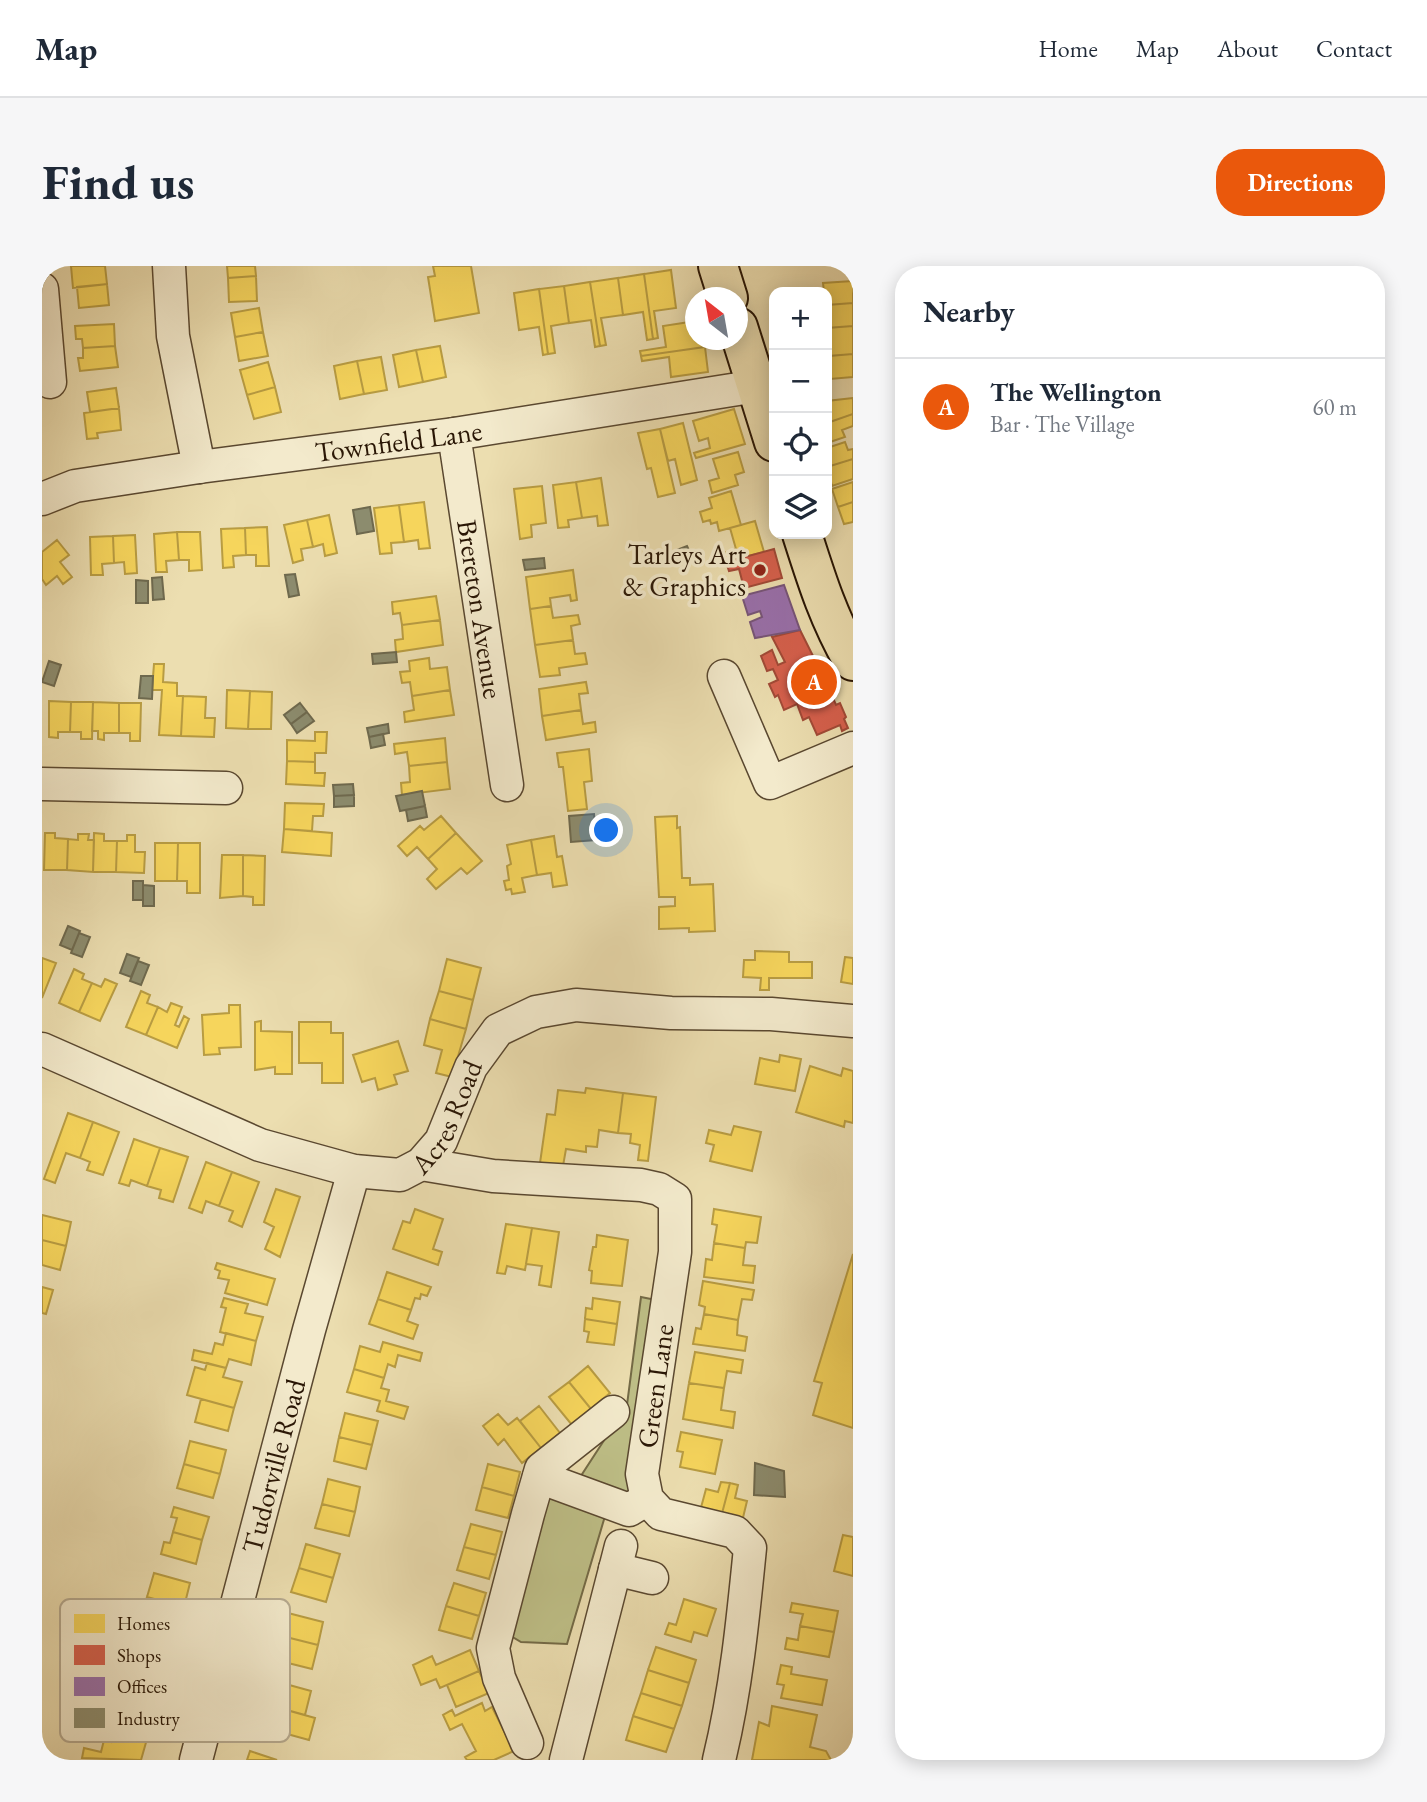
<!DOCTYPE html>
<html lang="en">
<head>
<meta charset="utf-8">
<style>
  body { margin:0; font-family:"EB Garamond",serif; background:#f6f6f7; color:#1f2937 }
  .controls { position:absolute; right:21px; top:21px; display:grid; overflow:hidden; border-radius:14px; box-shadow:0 4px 18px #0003 }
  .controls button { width:63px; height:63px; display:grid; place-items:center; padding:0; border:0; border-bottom:2px solid #e0e1e3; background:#fff; color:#1f2937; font:35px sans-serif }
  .compass { position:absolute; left:643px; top:21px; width:63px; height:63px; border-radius:50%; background:#fff; box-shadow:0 4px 18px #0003; rotate:329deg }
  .you { position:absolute; left:565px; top:565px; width:24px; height:24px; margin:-18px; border:5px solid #fff; border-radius:50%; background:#1a73e8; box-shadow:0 0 0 10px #1a73e833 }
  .badge { display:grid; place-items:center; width:46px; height:46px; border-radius:50%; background:#ea580c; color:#fff; font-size:23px; font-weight:700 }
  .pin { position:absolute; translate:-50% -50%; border:4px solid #fff; box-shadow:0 2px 7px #0006 }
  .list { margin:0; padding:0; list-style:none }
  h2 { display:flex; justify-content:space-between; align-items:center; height:91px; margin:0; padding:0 28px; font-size:30px }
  h2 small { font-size:23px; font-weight:400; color:#747a83 }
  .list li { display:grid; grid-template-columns:46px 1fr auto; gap:21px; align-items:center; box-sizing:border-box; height:98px; padding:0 28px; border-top:2px solid #e0e1e3 }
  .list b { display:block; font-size:26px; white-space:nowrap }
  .list p { margin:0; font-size:23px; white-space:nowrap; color:#747a83 }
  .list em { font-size:23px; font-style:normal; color:#747a83 }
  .icon { flex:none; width:38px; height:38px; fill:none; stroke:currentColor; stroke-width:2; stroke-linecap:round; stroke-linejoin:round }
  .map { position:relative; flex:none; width:811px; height:1494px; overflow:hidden; border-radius:28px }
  header { display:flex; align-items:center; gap:42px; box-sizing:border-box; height:98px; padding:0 35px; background:#fff; border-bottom:2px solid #e0e1e3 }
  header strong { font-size:33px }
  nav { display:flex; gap:38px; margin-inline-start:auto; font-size:24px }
  .intro { display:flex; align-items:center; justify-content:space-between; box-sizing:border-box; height:168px; padding:0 42px }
  h1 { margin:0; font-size:49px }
  .button { padding:18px 32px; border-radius:28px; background:#ea580c; color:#fff; font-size:24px; font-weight:700 }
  main { display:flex; gap:42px; padding:0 42px }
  aside { flex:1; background:#fff; border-radius:28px; box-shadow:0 4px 18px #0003 }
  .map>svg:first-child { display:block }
</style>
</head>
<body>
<header>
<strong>Map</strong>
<nav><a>Home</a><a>Map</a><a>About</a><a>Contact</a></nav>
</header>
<div class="intro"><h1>Find us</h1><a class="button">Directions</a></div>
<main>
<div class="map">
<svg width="811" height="1494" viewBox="0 0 811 1494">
  <rect width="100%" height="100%" fill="#ecdeb0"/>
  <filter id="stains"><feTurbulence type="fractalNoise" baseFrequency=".00286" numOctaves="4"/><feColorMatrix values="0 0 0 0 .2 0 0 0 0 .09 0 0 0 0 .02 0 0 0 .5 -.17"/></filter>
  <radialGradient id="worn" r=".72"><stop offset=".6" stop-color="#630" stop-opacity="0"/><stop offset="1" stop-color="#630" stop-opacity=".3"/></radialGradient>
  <path fill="#bebf87" stroke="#746a46" stroke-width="2" d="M599,1031L619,1035L589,1233L535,1216L585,1139Z
    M507,1219L566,1240L525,1378L479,1376L469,1370Z"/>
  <path fill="#f6d55c" stroke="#b89c42" stroke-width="2" d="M29,0H63L65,18L31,22Z
    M185,0H213L214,10L186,12Z
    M391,0H429L437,47L393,55L386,11L393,10Z
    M629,4L634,42L612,45L616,72L611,73L602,8Z
    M602,8L611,73L605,74L601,46L581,49L576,12Z
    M214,10L215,35L187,36L186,12Z
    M576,12L581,49L559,52L564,79L558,80L548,16Z
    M811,15V37L785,39V26H782L781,17Z
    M548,16L558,80L553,81L549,54L527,57L522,20Z
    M65,18L67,39L37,42L35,21Z
    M522,20L527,57L509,60L513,87L506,88L497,23Z
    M497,23L506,88L501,89L497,61L477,64L472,27Z
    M811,37V60L785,62V39Z
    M217,42L221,66L193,71L189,47Z
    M654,55V74H661L663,81L599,90L598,85L624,81L621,60Z
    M72,58L73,80L41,82L40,73H34L33,60Z
    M811,60V88L787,90L785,62Z
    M221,66L226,90L197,95L193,71Z
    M73,80L76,101L38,105L36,92H41V82Z
    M398,80L404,111L381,116L374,84Z
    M663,81L666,106L629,111L627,91L600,95L599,90Z
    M374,84L381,116L357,121L351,89Z
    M811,88V111L788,113L787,90Z
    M339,91L345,124L322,128L315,95Z
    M315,95L322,128L298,133L292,100Z
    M226,96L233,121L205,129L198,104Z
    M233,121L239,146L212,153L205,129Z
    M74,122L77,142L48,146L45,126Z
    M811,132V148L785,157V135Z
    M77,142L79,164L55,167L56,172L45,173L42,147Z
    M692,143L703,178L654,192L652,187L668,182L666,172L657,175L651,155Z
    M811,148V160L800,164L803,171L785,177V157Z
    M641,157L655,214L639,219L633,193L626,195L618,163Z
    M618,163L633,227L616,231L609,202L605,203L596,167Z
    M803,176L806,184L811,183V193L785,201V182Z
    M696,186L702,206L693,209L696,219L670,227L667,215L677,212L671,193Z
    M811,193V213L790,220L785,201Z
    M559,212L566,259L556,260L555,250L540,252L534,216Z
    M534,216L540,252L526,254L527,261L516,262L511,219Z
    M811,216V236L796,241L790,223Z
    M500,220L504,257L489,259L490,271L478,273L472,223Z
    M689,225L699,259L677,265L675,256L669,258L668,254L661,256L658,246L670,242L667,232Z
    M382,236L388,282L377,283L376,274L362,276L357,239Z
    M811,236V256L802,258L796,241Z
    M357,239L362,276L349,277L350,287L338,288L332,242Z
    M287,249L295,287L283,290L281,278L271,281L265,254Z
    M265,254L271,281L259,283L261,294L251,297L242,259Z
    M713,255L722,286L684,296L682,287L694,283L688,262Z
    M225,261L227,300H214V289H204L203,262Z
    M203,262L204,289L191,290L192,301L181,302L179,263Z
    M135,266H158L160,304L147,305V294H137Z
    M135,266L137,294L124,295L125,306H114L112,268Z
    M93,269L95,307L83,308L82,296L72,297L71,270Z
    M71,270L72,297L60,298L61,309H49L48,271Z
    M15,274L27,289L18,296L30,311L21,318L15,310L4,319L0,313V286Z
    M531,304L535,334L529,335L528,329L508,332L509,340L488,343L484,311Z
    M394,330L398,354L360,359L358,347L351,348L350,336Z
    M509,340L511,352L536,349L538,358L529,360L531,374L493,379L488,343Z
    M398,354L401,379L354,386L353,374L361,373L360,359Z
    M531,374L533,388L543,387L545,398L517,402L518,409L498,411L493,379Z
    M387,392L388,403L405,401L408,424L370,430L368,416L360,417L358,406L368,405L367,395Z
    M112,398H122L121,416L135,417V430H141L139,470L117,469L120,424H110Z
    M544,416L546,427L537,428L539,444L500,450L497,423Z
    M185,424L208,425L206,463L184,462Z
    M408,424L412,449L363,456L362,446L372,444L370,430Z
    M208,425L230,426L229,463H206Z
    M141,430L164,431L163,452H173L172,471L139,470Z
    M7,435L29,436L28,466H16V472L7,471Z
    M29,436H51L50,473H39V466H28Z
    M51,436L77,437V467H62V474L56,473V465H50Z
    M77,437H99L98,475H88V467H77Z
    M539,444L541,458L553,456L554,466L504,474L500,450Z
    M273,466H285L284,487H273V496L245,495V474L273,475Z
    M403,472L405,496L367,500L365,486L353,488L352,478Z
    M547,483L550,515L542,516L545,543L526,545L521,501H517L515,487Z
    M245,495L273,496V507H283L282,520L244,518Z
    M405,496L408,523L360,529L359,517L368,516L367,500Z
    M243,537L282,538L281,550H271L270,565L242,563Z
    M399,550L414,567L386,593L375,581L365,590L356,580L378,560L382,564Z
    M635,550V562L638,561L640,612H648V619L671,618L673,665L647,666V662L617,663V641L633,640V631H617L613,551Z
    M242,563L290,567L289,590L240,586Z
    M3,567H13V572L26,573L25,604H2Z
    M52,567L62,568V575H75L74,606H51Z
    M414,567L440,595L425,608L419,602L394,623L385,613L395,603L386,593Z
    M36,568H47L46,574H52L51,606L25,604L26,573L36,574Z
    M85,569H93V586H103L102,607L74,606L75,575H85Z
    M512,570L515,591L520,590L525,619L511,621L509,607L495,609L489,574Z
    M489,574L495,609L480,612L483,626L470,628L469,623L464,624L462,615L467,614L465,600L469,598L465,579Z
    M113,577H136L135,615H113Z
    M136,577H158V627H145V615H135Z
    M180,589H201V630L178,632Z
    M201,589L223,590L222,639H211V631L201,630Z
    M713,685L747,686V696H770V712H727V724H718L719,712L701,711L702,694H713Z
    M803,691L811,692V718L799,716Z
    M0,692L14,697L0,732Z
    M405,693L439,702L431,734L397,725Z
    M32,703L42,708L40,713L50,717L37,746L17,737Z
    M63,713L75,718L58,755L37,746L50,717L59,721Z
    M99,725L108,729L105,737L116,741L104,769L84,761Z
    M397,725L431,734L424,763L388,753Z
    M129,737L140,741L133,759L137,761L142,750L147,753L135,782L104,769L116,741L125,746Z
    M187,739H198L199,781L177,782L178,788L162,789L160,749L187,747Z
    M388,753L424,763L410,811L394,807L400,784L382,779Z
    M219,755V765L250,766V808H233V801L213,804V756Z
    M257,756H289V767H301V817H280V797H257Z
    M356,775L366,805L352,809L355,818L336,824L333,812L320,816L311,789Z
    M738,789L759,793L753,825L713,818L718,792L737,796Z
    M768,800L799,810L801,802L811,805V857L803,855L802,861L754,846Z
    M544,822L581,827L576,867L557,864L555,881L544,880V886L524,883L521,900L498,897L505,848L513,849L516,824L543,827Z
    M581,827L614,831L606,895L596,894L598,879L588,877L589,868L576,867Z
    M26,847L51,856L38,892L24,887L13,917L2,913Z
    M51,856L77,866L61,909L45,904L48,896L38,892Z
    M692,860L719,866L710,905L668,895L672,879L664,877L667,864L689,869Z
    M92,873L118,882L105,920L89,914L87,920L77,917Z
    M118,882L146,891L131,936L117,932L119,924L105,920Z
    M164,896L190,906L177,940L164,935L160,947L147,942Z
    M190,906L217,916L200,961L187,955L191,945L177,940Z
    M234,923L258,931L238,991L223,983L232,961L222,956Z
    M373,943L401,953L391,983L400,986L396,999L351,983L361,955L368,957Z
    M672,943L719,951L715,977L704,976L703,982L672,977L675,959L670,958Z
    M0,949L29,956L24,980L0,974Z
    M464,958L490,962L483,1004L465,1000L463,1008L455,1007Z
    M490,962L517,966L509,1021L497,1019L500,1000L484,998Z
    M555,969L586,974L580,1020L549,1017L550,1005L547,1004L551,981H554Z
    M0,974L24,980L18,1004L0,999Z
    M672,977L703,982L701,999L713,1000L711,1017L662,1011L664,993L670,994Z
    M811,988V1162L771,1149L780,1117L772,1115Z
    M175,997L233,1013L225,1039L183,1027L187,1014L176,1012L178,1005L173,1003Z
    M345,1006L389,1021L385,1030L379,1028L378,1033L373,1032L369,1044L336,1033Z
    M661,1015L712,1024L710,1034L700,1033L696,1054L662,1048L663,1041L657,1039Z
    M0,1021L11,1024L4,1048L0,1047Z
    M182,1032L206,1038L203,1047L221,1051L214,1075L178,1066L184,1042L179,1041Z
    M551,1032L578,1036L575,1058L543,1053L544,1042L550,1043Z
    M336,1033L369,1044L365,1055L376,1059L371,1073L327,1058Z
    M662,1048L696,1054L695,1069L705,1071L703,1085L651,1078L654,1062L659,1063Z
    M543,1053L575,1058L572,1079L545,1076L547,1066L542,1065Z
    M184,1067L214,1075L209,1099L187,1093L184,1102L150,1094L152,1084L170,1088L173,1077L181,1079Z
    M341,1076L380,1087L378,1095L356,1089L353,1101L346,1098L342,1112L312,1103L318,1080L338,1086Z
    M653,1086L701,1094L699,1107L685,1105L682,1122L647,1117Z
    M165,1097L184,1102L181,1111L200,1116L192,1142L145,1129L153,1101L163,1104Z
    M546,1100L568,1127L549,1143L527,1116Z
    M312,1103L342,1112L339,1122L347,1124L344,1135L366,1141L362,1153L335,1145L338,1135L305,1126Z
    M527,1116L549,1143L530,1159L507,1131Z
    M647,1117L682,1122L679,1144L693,1146L691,1162L641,1153Z
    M159,1133L192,1142L186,1165L153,1156Z
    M497,1140L518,1167L499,1182L478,1155Z
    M303,1147L336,1155L330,1179L297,1171Z
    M456,1148L466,1159L475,1152L499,1182L480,1197L462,1173L456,1179L441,1160Z
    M639,1166L680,1174L673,1208L638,1201L641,1186L635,1185Z
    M297,1171L330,1179L324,1203L292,1195Z
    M148,1175L184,1184L178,1208L142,1198Z
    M142,1198L178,1208L171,1232L135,1222Z
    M446,1198L478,1206L472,1230L440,1221Z
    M286,1213L318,1221L313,1246L280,1238Z
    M679,1216L688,1217L678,1255L657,1249L664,1223L676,1226Z
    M688,1217L696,1219L693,1232L705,1235L699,1260L678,1255Z
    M440,1221L472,1230L466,1252L434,1244Z
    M280,1238L313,1246L307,1270L273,1262Z
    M132,1241L167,1251L160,1274L131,1266L135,1252L129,1251Z
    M429,1258L460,1266L454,1289L422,1281Z
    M131,1266L160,1274L154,1298L119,1288L122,1276L128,1277Z
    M801,1269L811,1271V1310L792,1305Z
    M264,1278L298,1288L291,1312L257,1302Z
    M422,1281L454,1289L447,1313L415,1304Z
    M257,1302L291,1312L284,1336L249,1326Z
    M112,1307L148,1317L142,1341L105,1331Z
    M412,1317L444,1327L437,1350L404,1340Z
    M105,1331L142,1341L135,1364L98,1354Z
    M642,1333L674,1343L665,1370L652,1366L649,1376L623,1368L627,1357L634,1359Z
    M750,1337L796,1345L792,1366L758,1360L761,1348L748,1346Z
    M404,1340L437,1350L430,1373L397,1364Z
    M246,1347L281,1356L276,1379L240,1370Z
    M758,1360L792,1366L787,1391L743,1383L745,1372L756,1374Z
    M240,1370L276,1379L270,1403L234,1394Z
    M614,1381L654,1394L647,1417L606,1404Z
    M428,1384L437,1405L398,1422L394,1413L379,1419L371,1399L390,1390L394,1399Z
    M739,1399L750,1401L749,1408L785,1414L780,1439L739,1432L742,1419L735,1418Z
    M606,1404L647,1417L640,1440L599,1427Z
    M437,1405L447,1427L414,1441L405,1419Z
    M229,1414L269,1425L263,1449L223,1438Z
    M599,1427L640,1440L632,1463L591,1450Z
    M440,1437L443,1445L450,1441L472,1485L452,1494H425L423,1491L434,1485L420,1458L408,1464L401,1449L410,1444L413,1450Z
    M223,1438L273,1452L267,1474L216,1460Z
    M730,1440L775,1449L768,1481L784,1485L789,1494H710L717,1456L727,1460Z
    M591,1450L632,1463L624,1486L584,1474Z
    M72,1465L105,1473L99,1494L40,1492L42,1482L59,1486L62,1474L69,1476Z
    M208,1485L235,1494H205Z"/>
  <path fill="#d6604d" stroke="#a24a37" stroke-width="2" d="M732,283L740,312L702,322L697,303L687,305L684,296Z
    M758,364L781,410L786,408L789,414L784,416L794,439L798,437L804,451L802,453L806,462L800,465L798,459L775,469L767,451L761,454L755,438L742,444L736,429L733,431L727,418L736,414L731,403L725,405L719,390L730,384L736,399L743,396L730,371Z"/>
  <path fill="#9970ab" stroke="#775579" stroke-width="2" d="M742,319L758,364L713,372L708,356L720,351L718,345L706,349L700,330Z"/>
  <path fill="#8c8c6e" stroke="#6e694e" stroke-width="2" d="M328,241L332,265L315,268L311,244Z
    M645,280L649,289L636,294L632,285Z
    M502,292L503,302L483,304L481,294Z
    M253,308L257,329L247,331L243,309Z
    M120,311L122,333L111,334L110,312Z
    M94,314L106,315V337H94Z
    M354,386L355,396L331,398L330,388Z
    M7,395L19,399L12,420L0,416Z
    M99,410H111L110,433L97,432Z
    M258,437L265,446L249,458L242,449Z
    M265,446L272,455L255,467L249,458Z
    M346,458L347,467L327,471L325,462Z
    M341,468L343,479L329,482L327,471Z
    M311,518L312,529L292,530L291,519Z
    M380,525L383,540L358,545L354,530Z
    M312,529V540L292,541V530Z
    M383,540L385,551L366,555L364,544Z
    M552,548L554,574L529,576L527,550Z
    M91,615H101V634H91Z
    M101,619L112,620V640H101Z
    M26,660L38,665L30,684L18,679Z
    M37,667L48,671L40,691L29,687Z
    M85,688L97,692L89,711L78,707Z
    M96,695L107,699L99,719L88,715Z
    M713,1197L742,1205L743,1231L712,1229Z"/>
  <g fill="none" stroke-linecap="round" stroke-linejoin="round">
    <g stroke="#5a4830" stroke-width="35">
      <g id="minor">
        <path d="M127,0L131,70L157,201"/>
        <path d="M0,23L8,116"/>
        <path id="s1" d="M412,168L465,519"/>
        <path id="s2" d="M0,233L33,220L157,201L412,168L715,120"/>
        <path d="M682,410L728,517L811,482"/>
        <path d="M0,518L184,522"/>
        <path id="s3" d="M0,783L218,879L312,905L358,909L379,898L399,875L429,801L456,764L494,746L534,739L629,747L729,748L811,755"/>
        <path d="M379,898L451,910L599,919L617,923L633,933V986L600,1208L605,1233L619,1248L693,1266L708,1282C701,1353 694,1424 677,1494"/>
        <path d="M497,1211L587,1244L605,1233"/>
        <path d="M573,1303L610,1312"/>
        <path d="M485,1477L457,1412L451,1382L486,1248L499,1203L571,1146"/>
        <path id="s4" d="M154,1494L267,1064L312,905"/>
        <path d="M524,1494L579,1280"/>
      </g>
    </g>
    <g stroke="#291605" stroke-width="42">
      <path id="major" d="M676,0L686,32
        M696,61L732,176
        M760,268C775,315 786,351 811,395"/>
    </g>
    <use href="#minor" stroke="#f3eacc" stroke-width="32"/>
    <use href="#major" stroke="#ecdeb0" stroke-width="38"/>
  </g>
  <circle fill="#8f2418" stroke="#f3eacc" stroke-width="2.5" cx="718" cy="304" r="7"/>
  <g text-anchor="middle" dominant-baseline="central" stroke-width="7" stroke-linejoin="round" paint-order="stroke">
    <g font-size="28" fill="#291605" stroke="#f3eacc">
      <text stroke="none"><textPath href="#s2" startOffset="362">Townfield Lane</textPath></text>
      <text stroke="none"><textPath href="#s1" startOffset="177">Brereton Avenue</textPath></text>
      <text stroke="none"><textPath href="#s3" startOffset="460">Acres Road</textPath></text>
      <text transform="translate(613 1120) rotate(-82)">Green Lane</text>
      <text stroke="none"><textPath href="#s4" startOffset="304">Tudorville Road</textPath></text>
    </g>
    <g font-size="28" fill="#291605" stroke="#f3eacc" text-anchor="end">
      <text x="704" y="288">Tarleys Art<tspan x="704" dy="32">&amp; Graphics</tspan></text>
    </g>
  </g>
  <rect x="18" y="1333" width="230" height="143" rx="10" fill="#f3eacc" stroke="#b6aa90" stroke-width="2"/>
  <rect x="32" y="1348" width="31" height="19" fill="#f6d55c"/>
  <rect x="32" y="1379" width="31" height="20" fill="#d6604d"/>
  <rect x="32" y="1411" width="31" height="19" fill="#9970ab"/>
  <rect x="32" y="1442" width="31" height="20" fill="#8c8c6e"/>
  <g font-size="19" fill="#291605">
    <text x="75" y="1364">Homes</text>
    <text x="75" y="1396">Shops</text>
    <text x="75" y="1427">Offices</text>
    <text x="75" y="1459">Industry</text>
  </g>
  <rect width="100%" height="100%" filter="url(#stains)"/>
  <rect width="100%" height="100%" fill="url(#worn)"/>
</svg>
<div class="controls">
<button>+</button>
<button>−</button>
<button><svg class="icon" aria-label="locate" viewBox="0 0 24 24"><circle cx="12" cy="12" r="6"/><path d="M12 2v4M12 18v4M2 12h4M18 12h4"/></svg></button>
<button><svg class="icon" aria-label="layers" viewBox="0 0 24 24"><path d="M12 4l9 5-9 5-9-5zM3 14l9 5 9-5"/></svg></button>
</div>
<svg class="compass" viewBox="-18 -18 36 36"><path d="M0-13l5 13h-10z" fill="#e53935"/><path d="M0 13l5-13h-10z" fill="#747a83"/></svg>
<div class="you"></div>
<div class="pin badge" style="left:772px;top:416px">A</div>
</div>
<aside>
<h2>Nearby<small></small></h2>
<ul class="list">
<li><span class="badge">A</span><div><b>The Wellington</b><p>Bar · The Village</p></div><em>60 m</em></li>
</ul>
</aside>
</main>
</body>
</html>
